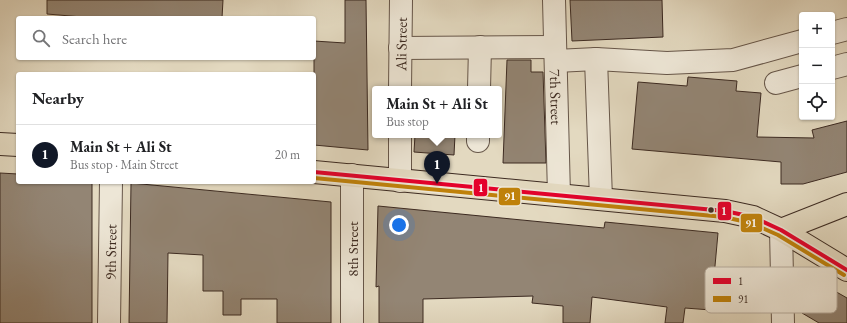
<!DOCTYPE html>
<html lang="en">
<head>
<meta charset="utf-8">
<style>
  body { margin:0; font-family:"EB Garamond",serif; background:#f2f2f2; color:#202124 }
  .controls { position:absolute; right:12px; top:12px; display:grid; overflow:hidden; border-radius:4px; box-shadow:0 1px 3px #0004 }
  .controls button { width:36px; height:36px; display:grid; place-items:center; padding:0; border:0; border-bottom:1px solid #e0e0e0; background:#fff; color:#202124; font:20px sans-serif }
  .you { position:absolute; left:399px; top:225px; width:14px; height:14px; margin:-10px; border:3px solid #fff; border-radius:50%; background:#1a73e8; box-shadow:0 0 0 6px #1a73e833 }
  .badge { display:grid; place-items:center; width:26px; height:26px; border-radius:50%; background:#111827; color:#fff; font-size:13px; font-weight:700 }
  .pin { position:absolute; translate:-50% -33px; filter:drop-shadow(0 1px 2px #0008) }
  .pin::after { content:''; position:absolute; top:21px; width:14px; height:12px; background:inherit; clip-path:polygon(0 0,100% 0,50% 100%) }
  .popup { position:absolute; left:372px; top:86px; width:130px; height:52px; box-sizing:border-box; display:grid; place-content:center; border-radius:4px; background:#fff; filter:drop-shadow(0 1px 3px #0005); font-size:13px; white-space:nowrap; color:#757577 }
  .popup b { font-size:15px; color:#202124 }
  .popup::after { content:''; position:absolute; left:50%; top:100%; margin-left:-8px; border:8px solid transparent; border-top-color:#fff }
  .list { margin:0; padding:0; list-style:none }
  h2 { display:flex; justify-content:space-between; align-items:center; height:52px; margin:0; padding:0 16px; font-size:17px }
  h2 small { font-size:13px; font-weight:400; color:#757577 }
  .list li { display:grid; grid-template-columns:26px 1fr auto; gap:12px; align-items:center; box-sizing:border-box; height:60px; padding:0 16px; border-top:1px solid #e0e0e0 }
  .list b { display:block; font-size:15px; white-space:nowrap }
  .list p { margin:0; font-size:13px; white-space:nowrap; color:#757577 }
  .list em { font-size:13px; font-style:normal; color:#757577 }
  .icon { flex:none; width:22px; height:22px; fill:none; stroke:currentColor; stroke-width:2; stroke-linecap:round; stroke-linejoin:round }
  .map { position:relative; flex:none; width:847px; height:323px; overflow:hidden }
  .search { position:absolute; background:#fff; box-shadow:0 1px 3px #0004; left:16px; top:16px; width:300px; height:44px; display:flex; align-items:center; gap:10px; box-sizing:border-box; padding:0 14px; border-radius:4px; color:#757577; font-size:15px }
  .panel { position:absolute; background:#fff; box-shadow:0 1px 3px #0004; left:16px; top:72px; width:300px; height:112px; border-radius:4px }
  .map>svg:first-child { display:block }
</style>
</head>
<body>
<div class="map">
<svg width="847" height="323" viewBox="0 0 847 323">
  <rect width="100%" height="100%" fill="#e3d9c0"/>
  <filter id="stains"><feTurbulence type="fractalNoise" baseFrequency=".005" numOctaves="4"/><feColorMatrix values="0 0 0 0 .2 0 0 0 0 .09 0 0 0 0 .02 0 0 0 .5 -.17"/></filter>
  <radialGradient id="worn" r=".72"><stop offset=".6" stop-color="#630" stop-opacity="0"/><stop offset="1" stop-color="#630" stop-opacity=".3"/></radialGradient>
  <path fill="#938574" stroke="#3c2a21" d="M47,0H223L222,18H94L47,14Z
    M345,0H366L368,150L314,145V41L345,43Z
    M570,0H662L663,37L572,41Z
    M507,60H531V72H543L546,163H503Z
    M688,77L737,81L736,91L761,93L757,137L814,138L812,130L847,121V172L803,184H781V162L632,149L638,82L687,86Z
    M415,135H455L454,155L414,152Z
    M0,173L18,174V182H92V323H0Z
    M131,183L331,202V323H277V299H241V315H223V291H203V255L168,253L167,323H129Z
    M378,206L604,228L605,222L718,233L711,310L685,308L683,323H665L667,307L592,297L590,323H563V306L532,303L533,296L423,299V323H379V286L376,287Z
    M819,282L847,298V323H819L802,313Z"/>
  <g fill="none" stroke-linecap="round" stroke-linejoin="round">
    <g stroke="#665649" stroke-width="24">
      <g id="minor">
        <path id="s1" d="M554,0L559,195"/>
        <path d="M832,33L847,29"/>
        <path d="M400,48L555,47"/>
        <path d="M596,59L601,199"/>
        <path d="M556,61L596,59L667,63L733,60L802,41"/>
        <path d="M832,68L847,64"/>
        <path d="M776,83L802,76"/>
        <path id="s2" d="M400,89L401,0"/>
        <path d="M479,89L480,47"/>
        <path d="M478,141V135"/>
        <path d="M400,181V135"/>
        <path d="M781,230L783,323"/>
        <path id="s3" d="M109,323L111,182"/>
        <path d="M352,323V175"/>
      </g>
    </g>
    <g stroke="#3c2a21" stroke-width="24">
      <path id="major" d="M0,144L18,145
        M314,172L725,211L753,217L781,230L847,270
        M781,230L847,204"/>
    </g>
    <use href="#minor" stroke="#ede6d6" stroke-width="22"/>
    <use href="#major" stroke="#e3d9c0" stroke-width="22"/>
    <g stroke="#ede6d6" stroke-width="7">
      <path id="bus-1" d="M314,172L725,211L753,217L781,230L847,270"/>
    </g>
    <g stroke="#ede6d6" stroke-width="7">
      <path id="bus-2" d="M314,178L724,217L751,223L778,235L844,275"/>
    </g>
    <use href="#bus-1" stroke="#e4002b" stroke-width="4"/>
    <use href="#bus-2" stroke="#bf810a" stroke-width="4"/>
  </g>
  <circle fill="#3c2a21" stroke="#ede6d6" stroke-width="1.5" cx="711" cy="210" r="3.5"/>
  <g text-anchor="middle" dominant-baseline="central" stroke-width="4" stroke-linejoin="round" paint-order="stroke">
    <g font-size="15" fill="#3c2a21" stroke="#ede6d6">
      <text stroke="none"><textPath href="#s2" startOffset="45">Ali Street</textPath></text>
      <text stroke="none"><textPath href="#s1" startOffset="97">7th Street</textPath></text>
      <text transform="translate(352 249) rotate(-90)">8th Street</text>
      <text stroke="none"><textPath href="#s3" startOffset="71">9th Street</textPath></text>
    </g>
  </g>
  <rect x="705" y="267" width="132" height="46" rx="6" fill="#ede6d6" stroke="#b8aea0" stroke-width="1"/>
  <rect x="713" y="278" width="18" height="6" fill="#e4002b"/>
  <rect x="713" y="296" width="18" height="6" fill="#bf810a"/>
  <g font-size="11" fill="#3c2a21">
    <text x="738" y="285">1</text>
    <text x="738" y="303">91</text>
  </g>
  <g stroke="#ede6d6" stroke-width="1.5">
    <rect x="473" y="178" width="15" height="19" rx="4" fill="#e4002b"/>
    <rect x="498" y="187" width="23" height="19" rx="4" fill="#bf810a"/>
    <rect x="717" y="201" width="15" height="20" rx="4" fill="#e4002b"/>
    <rect x="740" y="213" width="23" height="20" rx="4" fill="#bf810a"/>
  </g>
  <g font-size="11" text-anchor="middle" font-weight="bold" fill="#fff">
    <text x="481" y="192">1</text>
    <text x="510" y="200">91</text>
    <text x="724" y="215">1</text>
    <text x="751" y="227">91</text>
  </g>
  <rect width="100%" height="100%" filter="url(#stains)"/>
  <rect width="100%" height="100%" fill="url(#worn)"/>
</svg>
<div class="controls">
<button>+</button>
<button>−</button>
<button><svg class="icon" aria-label="locate" viewBox="0 0 24 24"><circle cx="12" cy="12" r="6"/><path d="M12 2v4M12 18v4M2 12h4M18 12h4"/></svg></button>
</div>
<div class="you"></div>
<div class="pin badge" style="left:437px;top:184px">1</div>
<div class="popup"><b>Main St + Ali St</b>Bus stop</div>
<div class="search"><svg class="icon" aria-label="search" viewBox="0 0 24 24"><circle cx="10" cy="10" r="6"/><path d="M15 15l6 6"/></svg>Search here</div>
<section class="panel">
<h2>Nearby<small></small></h2>
<ul class="list">
<li><span class="badge">1</span><div><b>Main St + Ali St</b><p>Bus stop · Main Street</p></div><em>20 m</em></li>
</ul>
</section>
</div>
</body>
</html>
